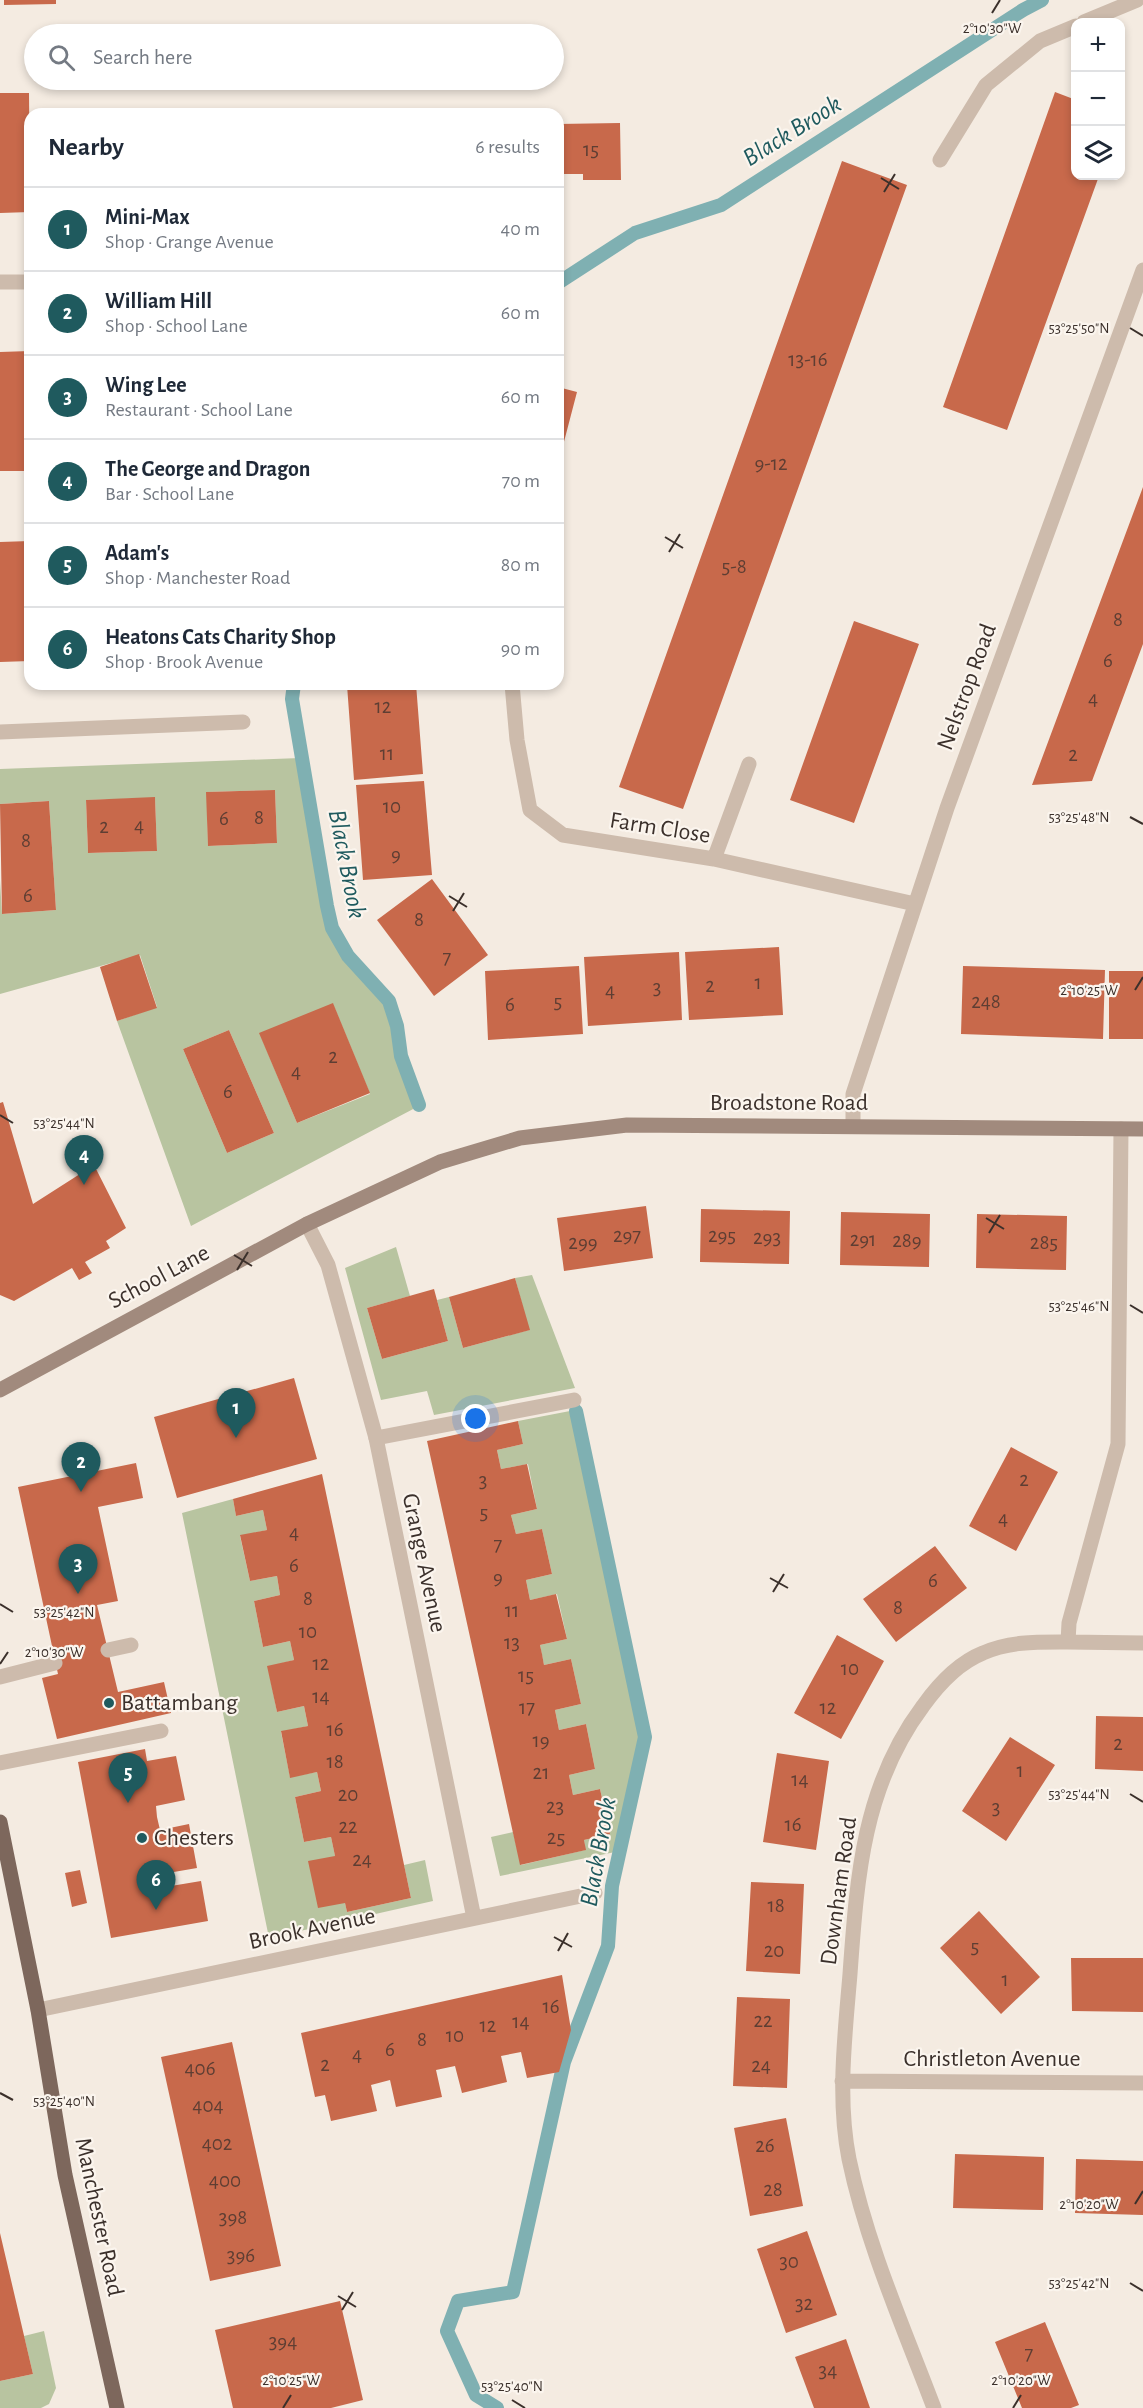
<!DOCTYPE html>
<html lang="en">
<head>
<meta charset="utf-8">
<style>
  body { margin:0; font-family:"Alegreya Sans",sans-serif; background:#f2f2f3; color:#1f2937 }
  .controls { position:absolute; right:18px; top:18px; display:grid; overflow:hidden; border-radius:12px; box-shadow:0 3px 9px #0003 }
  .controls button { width:54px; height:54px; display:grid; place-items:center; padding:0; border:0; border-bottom:2px solid #e0e1e3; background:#fff; color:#1f2937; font:30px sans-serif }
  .you { position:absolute; left:476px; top:1419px; width:21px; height:21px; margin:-15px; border:4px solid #fff; border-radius:50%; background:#1a73e8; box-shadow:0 0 0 9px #1a73e833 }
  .badge { display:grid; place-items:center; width:39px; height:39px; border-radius:50%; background:#1f5a5e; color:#fff; font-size:20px; font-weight:700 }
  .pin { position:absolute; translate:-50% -50px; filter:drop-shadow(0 2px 3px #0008) }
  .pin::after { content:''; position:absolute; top:32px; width:21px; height:18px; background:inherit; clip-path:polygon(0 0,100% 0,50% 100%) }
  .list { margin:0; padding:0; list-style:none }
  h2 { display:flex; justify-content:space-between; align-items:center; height:78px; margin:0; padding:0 24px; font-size:26px }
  h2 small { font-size:20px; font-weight:400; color:#747a83 }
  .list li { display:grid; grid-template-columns:39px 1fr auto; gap:18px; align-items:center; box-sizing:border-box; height:84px; padding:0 24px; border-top:2px solid #e0e1e3 }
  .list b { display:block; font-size:22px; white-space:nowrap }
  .list p { margin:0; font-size:20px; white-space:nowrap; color:#747a83 }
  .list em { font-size:20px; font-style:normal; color:#747a83 }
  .icon { flex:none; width:33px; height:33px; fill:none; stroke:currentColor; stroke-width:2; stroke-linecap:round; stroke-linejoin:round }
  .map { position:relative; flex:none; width:1143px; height:2408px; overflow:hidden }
  .search { position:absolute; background:#fff; box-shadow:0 3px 9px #0003; left:24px; top:24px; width:540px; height:66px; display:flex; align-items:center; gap:15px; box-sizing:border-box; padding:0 21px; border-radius:33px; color:#747a83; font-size:22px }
  .panel { position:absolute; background:#fff; box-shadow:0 3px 9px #0003; left:24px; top:108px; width:540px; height:582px; border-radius:18px }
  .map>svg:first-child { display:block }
</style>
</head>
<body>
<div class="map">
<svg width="1143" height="2408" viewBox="0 0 1143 2408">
  <rect width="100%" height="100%" fill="#f4ebe1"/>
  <path fill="#b8c4a0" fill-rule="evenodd" d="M300,758L324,906L330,929L345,957L386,1003L393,1027L397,1058L417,1107L191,1226L117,1021L157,1007L140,955L0,994V880L2,914L56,910L49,801L0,804V769ZM275,790L277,843L208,846L207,792ZM155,798L157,851L88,853L86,800ZM333,1004L370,1094L297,1123L260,1034ZM229,1030L274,1133L227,1153L183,1049Z
    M396,1247L410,1296L367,1308L382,1359L448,1341L437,1300L449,1297L463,1348L529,1330L515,1278L532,1275L575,1388L434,1415L427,1391L381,1400L345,1268Z
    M570,1411L642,1735L615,1852L500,1876L491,1837L513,1832L521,1865L585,1850L584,1840L610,1834L600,1789L573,1795L569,1775L595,1769L586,1724L559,1730L555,1710L581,1704L571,1659L544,1665L540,1645L567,1639L557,1594L530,1600L526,1580L552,1574L542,1529L516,1534L511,1515L537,1509L528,1464L501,1469L497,1450L523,1444L518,1421Z
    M233,1499L236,1516L263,1510L267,1530L240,1536L250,1581L277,1576L280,1595L254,1601L263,1647L290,1641L294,1660L268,1667L277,1712L304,1706L308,1726L281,1732L290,1777L317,1772L321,1791L295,1797L304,1842L331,1837L347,1912L411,1898L404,1865L425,1860L433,1901L269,1938L182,1513Z
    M44,2331L56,2388L49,2404L41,2408H0V2381L33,2374L24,2336Z"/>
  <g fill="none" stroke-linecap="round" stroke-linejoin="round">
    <path stroke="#7fb0b2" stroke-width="14" d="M558,283L635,233L721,205L1023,10L1042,0
      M294,684L292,699L327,906L332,928L348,956L389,1001L397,1026L401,1056L419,1105
      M497,2408L476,2395L447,2331L458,2301L513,2292L564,2062L608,1946L612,1886L645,1737L576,1411"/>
  </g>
  <path fill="#c8694b" d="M4,0H56V4L4,5Z
    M1055,92L1076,100V176H1099L1007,430L943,407Z
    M0,93H29L30,212L0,213Z
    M620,123L621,180H583V174H558V124Z
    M842,161L907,185L683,809L619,787Z
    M30,351V471H0V352Z
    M558,387L577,392L560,457H558Z
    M1143,487V644L1092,781L1032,785Z
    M30,541V661L0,662V542Z
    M854,621L919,644L854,823L790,800Z
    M365,684H416L423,774L354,780L347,685Z
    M424,781L432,875L363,880L356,785Z
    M275,790L277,843L208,846L206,792Z
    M155,797L157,851L88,853L86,800Z
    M49,801L56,910L2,914L0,804Z
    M432,879L488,955L434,996L377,920Z
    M779,947L783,1015L689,1020L685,952Z
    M679,952L682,1020L588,1026L584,957Z
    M139,954L157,1008L117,1021L100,967Z
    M579,966L583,1034L488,1040L485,971Z
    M963,966L1105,970L1103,1039L961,1034Z
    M1109,971H1143V1039H1109Z
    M333,1003L370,1093L297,1123L259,1033Z
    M229,1030L274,1133L227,1153L183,1049Z
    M3,1102L33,1204L94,1165L126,1228L106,1241L110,1248L85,1262L92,1273L79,1280L72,1268L14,1301L0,1295V1103Z
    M646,1206L653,1258L564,1271L557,1218Z
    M701,1209L790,1211L789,1264L700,1262Z
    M841,1212L930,1214L929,1267L840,1265Z
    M977,1214L1067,1216L1066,1270L976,1268Z
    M515,1278L530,1330L463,1348L449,1297Z
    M434,1289L448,1341L382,1359L367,1308Z
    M294,1378L317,1459L177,1498L154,1417Z
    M518,1421L523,1444L497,1450L501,1469L527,1464L537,1509L511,1515L516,1534L542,1529L552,1574L526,1580L530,1600L556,1594L567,1639L540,1645L542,1654L544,1665L571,1659L581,1704L555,1710L559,1730L586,1724L595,1769L569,1775L573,1795L600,1789L610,1834L584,1840L586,1850L520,1865L427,1441Z
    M1011,1447L1058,1472L1016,1551L969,1526Z
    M136,1463L143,1498L98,1507L118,1601L97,1605L118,1692L164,1682L171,1713L57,1739L42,1678L58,1674L18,1487Z
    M322,1474L411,1898L347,1912L345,1903L318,1908L308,1861L335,1856L331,1837L304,1842L295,1797L321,1791L317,1772L290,1778L281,1731L308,1726L304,1706L277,1712L267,1666L294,1660L290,1641L263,1647L254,1601L280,1595L277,1576L250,1581L240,1535L267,1530L263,1510L236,1516L233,1499Z
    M935,1546L967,1588L896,1642L863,1599Z
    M837,1635L884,1661L841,1739L794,1713Z
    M1096,1716L1143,1717V1771L1095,1769Z
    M1010,1737L1055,1765L1006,1841L962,1811Z
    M145,1749L147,1761L176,1756L185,1800L156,1806L157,1817L160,1830L189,1824L197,1868L168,1873L171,1886L201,1881L208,1921L111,1938L78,1762Z
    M777,1753L829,1761L816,1850L763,1842Z
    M80,1870L87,1903L72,1907L65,1873Z
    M751,1882L804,1884L800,1974L746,1971Z
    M979,1911L1040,1977L1001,2014L940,1948Z
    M1071,1958H1143V2012L1072,2011Z
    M562,1975L571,2030L559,2072L527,2078L521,2052L501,2056L507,2082L462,2093L455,2066L436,2070L442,2097L396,2107L390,2080L371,2085L377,2111L331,2121L325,2095L315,2097L301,2033Z
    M737,1997L790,1999L787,2088L733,2086Z
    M232,2042L281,2266L210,2281L161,2057Z
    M786,2118L803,2206L750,2216L734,2128Z
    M955,2154L1044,2157L1043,2210L953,2208Z
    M1076,2159L1143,2161V2215L1075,2213Z
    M807,2231L837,2315L786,2333L757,2249Z
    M0,2233L33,2374L0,2381Z
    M340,2301L363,2400L331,2408H233L215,2330Z
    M1045,2322L1079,2405L1071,2408H1022L995,2342Z
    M846,2339L870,2408H814L795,2357Z"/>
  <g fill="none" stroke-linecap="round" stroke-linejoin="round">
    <path stroke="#cdbbac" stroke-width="15" d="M376,1438L574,1400
      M108,1650L131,1645
      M0,1677L55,1663
      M0,1763L161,1731"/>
    <path stroke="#cdbbac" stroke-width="15" d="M1084,22L1137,0
      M940,160L986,85L1040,41L1076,26
      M0,282H30
      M512,684L517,740L530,810L563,835L714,859L915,904
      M0,732L243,722
      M714,859L749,764
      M853,1125V1094L947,808L1143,270
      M307,1224L328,1265L376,1438L474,1918
      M1068,1642L1143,1643
      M38,2010L595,1893
      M842,2081L1143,2083
      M934,2408C903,2326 867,2245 849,2159C837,2098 845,2035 850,1974C857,1877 863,1786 923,1706C938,1685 958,1663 983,1653C1010,1641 1039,1642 1068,1642L1069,1623L1118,1444L1121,1129"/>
    <path stroke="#a18a7d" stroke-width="15" d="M0,1390L307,1224L440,1162L520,1138L627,1125L1143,1129"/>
    <path stroke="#7d675c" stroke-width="15" d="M0,1822L38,2010L65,2175L117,2408"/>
  </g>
  <path fill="none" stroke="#3b302b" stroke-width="2" d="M992,13L1000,0M881,178L899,189M884,192L895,174M1130,328L1143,336M665,537L683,548M669,552L680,534M1130,817L1143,824M449,896L467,907M453,911L464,893M1135,990L1143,977M0,1115L13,1123M986,1218L1004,1229M989,1233L1000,1215M234,1255L252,1266M237,1270L248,1252M1130,1305L1143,1313M770,1578L788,1588M773,1592L784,1574M0,1604L13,1612M0,1664L8,1652M1130,1794L1143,1802M554,1937L572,1947M558,1951L568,1933M0,2093L13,2100M1135,2204L1143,2191M1130,2283L1143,2291M338,2296L356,2307M342,2310L353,2292M512,2400L525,2408M283,2408L291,2395M1013,2408L1021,2395"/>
  <g fill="#1f5a5e" stroke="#fbf5ee" stroke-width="2">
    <circle cx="109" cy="1703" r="6"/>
    <circle cx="142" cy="1838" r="6"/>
  </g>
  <g text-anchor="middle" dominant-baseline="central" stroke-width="4.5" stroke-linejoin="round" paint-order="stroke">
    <g font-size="21" fill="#5e3e33">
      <text x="591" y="149">15</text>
      <text x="808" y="359">13-16</text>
      <text x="771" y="463">9-12</text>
      <text x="734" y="566">5-8</text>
      <text x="1118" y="619">8</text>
      <text x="1108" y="660">6</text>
      <text x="1093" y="698">4</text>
      <text x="383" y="706">12</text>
      <text x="387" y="753">11</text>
      <text x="1073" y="754">2</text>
      <text x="392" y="806">10</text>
      <text x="259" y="817">8</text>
      <text x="224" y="818">6</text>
      <text x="139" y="825">4</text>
      <text x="104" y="826">2</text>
      <text x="26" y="840">8</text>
      <text x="396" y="854">9</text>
      <text x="28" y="895">6</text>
      <text x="419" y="919">8</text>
      <text x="447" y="957">7</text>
      <text x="758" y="982">1</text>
      <text x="710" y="985">2</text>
      <text x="657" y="987">3</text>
      <text x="610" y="990">4</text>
      <text x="558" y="1001">5</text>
      <text x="986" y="1001">248</text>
      <text x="510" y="1004">6</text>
      <text x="333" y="1056">2</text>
      <text x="296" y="1071">4</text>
      <text x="228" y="1091">6</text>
      <text x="627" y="1235">297</text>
      <text x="722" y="1235">295</text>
      <text x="767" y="1237">293</text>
      <text x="863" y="1239">291</text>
      <text x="907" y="1240">289</text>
      <text x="583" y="1242">299</text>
      <text x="1044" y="1242">285</text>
      <text x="1024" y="1479">2</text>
      <text x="483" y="1480">3</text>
      <text x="484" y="1512">5</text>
      <text x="1003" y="1518">4</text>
      <text x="294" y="1532">4</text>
      <text x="498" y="1544">7</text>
      <text x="294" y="1565">6</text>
      <text x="498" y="1577">9</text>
      <text x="933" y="1580">6</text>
      <text x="308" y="1598">8</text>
      <text x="898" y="1607">8</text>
      <text x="512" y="1610">11</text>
      <text x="308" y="1631">10</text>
      <text x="512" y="1642">13</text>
      <text x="321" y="1663">12</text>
      <text x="850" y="1668">10</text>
      <text x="526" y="1675">15</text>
      <text x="321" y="1696">14</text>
      <text x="527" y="1707">17</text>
      <text x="828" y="1707">12</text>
      <text x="335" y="1729">16</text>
      <text x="541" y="1740">19</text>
      <text x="1118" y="1743">2</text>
      <text x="335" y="1761">18</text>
      <text x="1020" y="1770">1</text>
      <text x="541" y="1772">21</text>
      <text x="800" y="1779">14</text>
      <text x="348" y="1794">20</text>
      <text x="555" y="1806">23</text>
      <text x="996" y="1807">3</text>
      <text x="793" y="1824">16</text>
      <text x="348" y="1826">22</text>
      <text x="556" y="1837">25</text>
      <text x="362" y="1859">24</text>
      <text x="776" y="1905">18</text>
      <text x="975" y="1946">5</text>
      <text x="774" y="1950">20</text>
      <text x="1005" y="1979">1</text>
      <text x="551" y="2006">16</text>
      <text x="763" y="2020">22</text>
      <text x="521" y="2021">14</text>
      <text x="488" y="2025">12</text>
      <text x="455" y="2035">10</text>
      <text x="422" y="2039">8</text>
      <text x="390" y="2049">6</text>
      <text x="357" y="2054">4</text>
      <text x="325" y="2064">2</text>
      <text x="761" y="2065">24</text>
      <text x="200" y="2068">406</text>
      <text x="208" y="2105">404</text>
      <text x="217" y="2143">402</text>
      <text x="765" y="2145">26</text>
      <text x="225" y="2180">400</text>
      <text x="773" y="2189">28</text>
      <text x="233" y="2217">398</text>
      <text x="241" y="2255">396</text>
      <text x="789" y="2261">30</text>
      <text x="804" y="2303">32</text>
      <text x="283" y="2341">394</text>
      <text x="1029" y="2353">7</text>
      <text x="828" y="2370">34</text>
    </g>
    <g font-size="24" fill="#3b302b" stroke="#fbf5ee">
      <text transform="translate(967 687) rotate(-70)">Nelstrop Road</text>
      <text transform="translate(660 828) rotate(9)">Farm Close</text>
      <text x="789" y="1103">Broadstone Road</text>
      <text transform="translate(159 1277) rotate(-28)">School Lane</text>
      <text transform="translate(424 1563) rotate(78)">Grange Avenue</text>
      <text transform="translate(839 1891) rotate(-82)">Downham Road</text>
      <text transform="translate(312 1929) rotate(-12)">Brook Avenue</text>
      <text x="992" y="2059">Christleton Avenue</text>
      <text transform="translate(99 2217) rotate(78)">Manchester Road</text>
    </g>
    <g font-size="24" fill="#3b302b" stroke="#fbf5ee" text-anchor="start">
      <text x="121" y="1703">Battambang</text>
      <text x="154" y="1838">Chesters</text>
    </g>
    <g font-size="26" font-style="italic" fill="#1f5a5e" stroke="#fbf5ee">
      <text transform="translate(792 131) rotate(-32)">Black Brook</text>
      <text transform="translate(347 864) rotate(79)">Black Brook</text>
      <text transform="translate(598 1852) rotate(-80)">Black Brook</text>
    </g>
  </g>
  <g font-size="15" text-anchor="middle" fill="#3b302b" stroke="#fbf5ee" stroke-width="4.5" stroke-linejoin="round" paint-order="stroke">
    <text x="992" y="33">2°10'30"W</text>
    <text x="1079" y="333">53°25'50"N</text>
    <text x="1079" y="822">53°25'48"N</text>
    <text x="1089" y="995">2°10'25"W</text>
    <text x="64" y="1128">53°25'44"N</text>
    <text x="1079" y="1311">53°25'46"N</text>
    <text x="64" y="1617">53°25'42"N</text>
    <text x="54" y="1657">2°10'30"W</text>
    <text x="1079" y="1799">53°25'44"N</text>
    <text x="64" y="2106">53°25'40"N</text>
    <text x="1089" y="2209">2°10'20"W</text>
    <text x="1079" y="2288">53°25'42"N</text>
    <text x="291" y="2385">2°10'25"W</text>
    <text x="1021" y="2385">2°10'20"W</text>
    <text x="512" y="2391">53°25'40"N</text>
  </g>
</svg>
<div class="controls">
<button>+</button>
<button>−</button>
<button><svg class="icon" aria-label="layers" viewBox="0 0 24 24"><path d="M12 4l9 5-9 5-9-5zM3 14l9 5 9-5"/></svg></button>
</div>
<div class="you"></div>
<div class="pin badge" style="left:236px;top:1438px">1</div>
<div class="pin badge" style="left:81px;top:1492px">2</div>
<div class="pin badge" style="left:78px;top:1594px">3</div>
<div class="pin badge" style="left:84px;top:1185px">4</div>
<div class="pin badge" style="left:128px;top:1803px">5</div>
<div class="pin badge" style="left:156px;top:1910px">6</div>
<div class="search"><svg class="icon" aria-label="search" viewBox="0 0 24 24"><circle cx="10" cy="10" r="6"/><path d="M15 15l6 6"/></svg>Search here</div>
<section class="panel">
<h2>Nearby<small>6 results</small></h2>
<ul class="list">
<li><span class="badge">1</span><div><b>Mini-Max</b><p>Shop · Grange Avenue</p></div><em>40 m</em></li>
<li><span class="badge">2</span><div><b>William Hill</b><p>Shop · School Lane</p></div><em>60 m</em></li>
<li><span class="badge">3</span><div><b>Wing Lee</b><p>Restaurant · School Lane</p></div><em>60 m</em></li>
<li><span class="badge">4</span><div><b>The George and Dragon</b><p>Bar · School Lane</p></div><em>70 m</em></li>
<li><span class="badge">5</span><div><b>Adam's</b><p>Shop · Manchester Road</p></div><em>80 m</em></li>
<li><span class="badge">6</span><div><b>Heatons Cats Charity Shop</b><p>Shop · Brook Avenue</p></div><em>90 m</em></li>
</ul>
</section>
</div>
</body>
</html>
